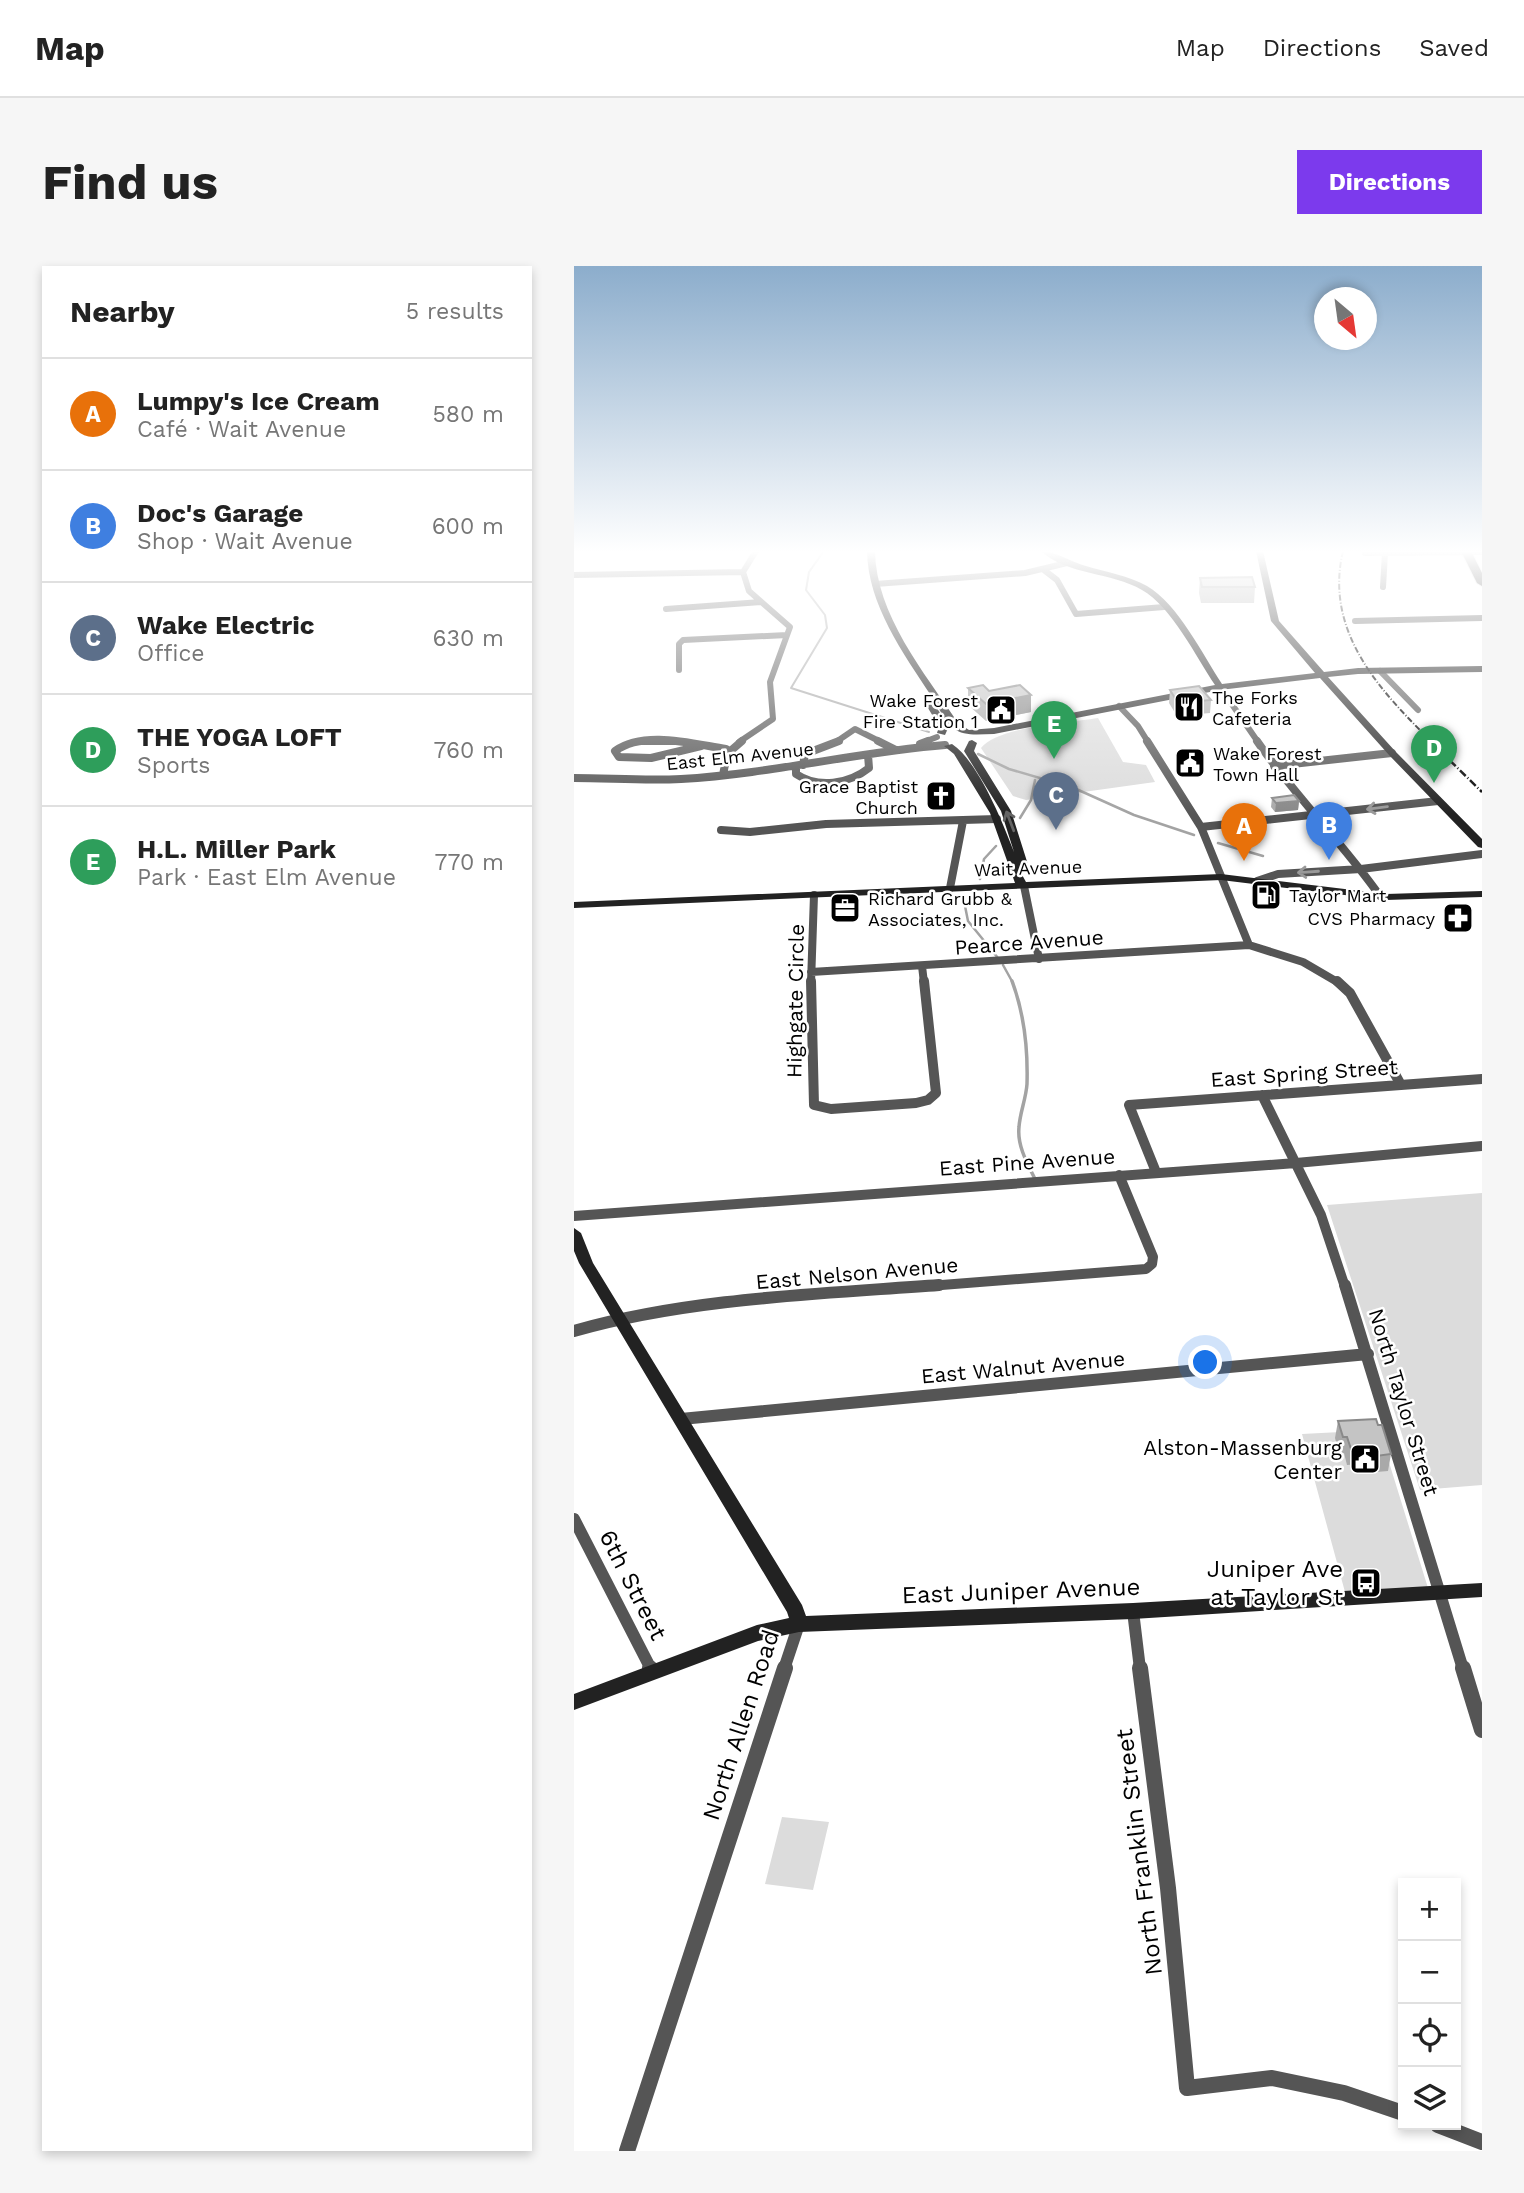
<!DOCTYPE html>
<html lang="en">
<head>
<meta charset="utf-8">
<style>
  body { margin:0; font-family:"Work Sans",sans-serif; background:#f6f6f6; color:#222 }
  .controls { position:absolute; right:21px; bottom:21px; display:grid; overflow:hidden; border-radius:0px; box-shadow:0 4px 10px #0003 }
  .controls button { width:63px; height:63px; display:grid; place-items:center; padding:0; border:0; border-bottom:2px solid #e0e0e0; background:#fff; color:#222; font:35px sans-serif }
  .compass { position:absolute; left:740px; top:21px; width:63px; height:63px; border-radius:50%; background:#fff; box-shadow:0 4px 10px #0003; rotate:151deg }
  .you { position:absolute; left:632px; top:1097px; width:24px; height:24px; margin:-18px; border:5px solid #fff; border-radius:50%; background:#1a73e8; box-shadow:0 0 0 10px #1a73e833 }
  .badge { display:grid; place-items:center; width:46px; height:46px; border-radius:50%; background:#7c3aed; color:#fff; font-size:23px; font-weight:700 }
  .pin { position:absolute; translate:-50% -58px; filter:drop-shadow(0 2px 4px #0008) }
  .pin::after { content:''; position:absolute; top:37px; width:24px; height:21px; background:inherit; clip-path:polygon(0 0,100% 0,50% 100%) }
  .list { margin:0; padding:0; list-style:none }
  h2 { display:flex; justify-content:space-between; align-items:center; height:91px; margin:0; padding:0 28px; font-size:30px }
  h2 small { font-size:23px; font-weight:400; color:#767676 }
  .list li { display:grid; grid-template-columns:46px 1fr auto; gap:21px; align-items:center; box-sizing:border-box; height:112px; padding:0 28px; border-top:2px solid #e0e0e0 }
  .list b { display:block; font-size:26px; white-space:nowrap }
  .list p { margin:0; font-size:23px; white-space:nowrap; color:#767676 }
  .list em { font-size:23px; font-style:normal; color:#767676 }
  .icon { flex:none; width:38px; height:38px; fill:none; stroke:currentColor; stroke-width:2; stroke-linecap:round; stroke-linejoin:round }
  .map { position:relative; flex:none; width:908px; height:1885px; overflow:hidden; border-radius:0px }
  header { display:flex; align-items:center; gap:42px; box-sizing:border-box; height:98px; padding:0 35px; background:#fff; border-bottom:2px solid #e0e0e0 }
  header strong { font-size:33px }
  nav { display:flex; gap:38px; margin-inline-start:auto; font-size:24px }
  .intro { display:flex; align-items:center; justify-content:space-between; box-sizing:border-box; height:168px; padding:0 42px }
  h1 { margin:0; font-size:49px }
  .button { padding:18px 32px; border-radius:0px; background:#7c3aed; color:#fff; font-size:24px; font-weight:700 }
  main { display:flex; gap:42px; padding:0 42px }
  aside { flex:1; background:#fff; border-radius:0px; box-shadow:0 4px 10px #0003 }
  .map>svg:first-child { display:block }
</style>
</head>
<body>
<header>
<strong>Map</strong>
<nav><a>Map</a><a>Directions</a><a>Saved</a></nav>
</header>
<div class="intro"><h1>Find us</h1><a class="button">Directions</a></div>
<main>
<aside>
<h2>Nearby<small>5 results</small></h2>
<ul class="list">
<li><span class="badge" style="background:#e8710a">A</span><div><b>Lumpy's Ice Cream</b><p>Café · Wait Avenue</p></div><em>580 m</em></li>
<li><span class="badge" style="background:#3f7fe0">B</span><div><b>Doc's Garage</b><p>Shop · Wait Avenue</p></div><em>600 m</em></li>
<li><span class="badge" style="background:#5c6f8a">C</span><div><b>Wake Electric</b><p>Office</p></div><em>630 m</em></li>
<li><span class="badge" style="background:#2e9e5b">D</span><div><b>THE YOGA LOFT</b><p>Sports</p></div><em>760 m</em></li>
<li><span class="badge" style="background:#2e9e5b">E</span><div><b>H.L. Miller Park</b><p>Park · East Elm Avenue</p></div><em>770 m</em></li>
</ul>
</aside>
<div class="map">
<svg width="908" height="1885" viewBox="0 0 908 1885">
  <rect width="100%" height="100%" fill="#fff"/>
  <path fill="#dcdcdc" d="M524,452L549,496L572,499L581,516L452,534L439,530L407,482C425,460 495,457 524,452Z
    M908,927V1219L846,1224L753,939Z
    M805,1164L854,1322L771,1326L728,1168Z
    M208,1551L255,1556L239,1624L191,1618Z"/>
  <g fill="none" stroke-linecap="round" stroke-linejoin="round">
    <path stroke="#a3a3a3" stroke-width="2" d="M250,285L235,306L232,324L251,349L253,362L217,422L355,466"/>
    <path stroke="#a3a3a3" stroke-width="2.5" d="M404,488L435,503L500,522L560,549L620,569
      M446,552L457,534L461,514
      M644,577L689,590
      M406,613L410,593L422,580
      M397,630L391,640L394,655L424,692
      M429,699L439,717"/>
    <path stroke="#a3a3a3" stroke-width="3.5" d="M438,715C450,747 454,784 453,818C452,833 446,846 445,861C443,879 453,897 461,913"/>
    <g stroke="#dbdbdb" stroke-width="2">
      <path id="primary" d="M887,285H897L908,307V320L903,317Z"/>
    </g>
    <path stroke="#555" stroke-width="6" d="M791,287L908,286
      M470,304L483,314L502,348L590,341
      M0,309L169,306
      M301,318L451,307L493,297
      M809,321L811,287
      M92,343L187,336
      M781,355L908,352
      M105,404V378L109,374L213,369
      M806,405L844,444
      M646,421L684,476
      M545,440L564,460L574,476
      M59,476H104
      M165,476L199,453L196,416L216,361L175,325L169,306L182,285
      M262,476L281,463L307,476
      M350,476L363,471"/>
    <path stroke="#555" stroke-width="8" d="M304,475L322,484
      M573,475L627,561L675,679
      M683,475C720,529 768,576 806,630
      M346,478L354,475
      M127,480L77,492L45,491L41,485C70,464 119,478 152,483
      M229,499L231,488L265,475
      M222,500V508C244,523 275,518 295,502L294,489
      M700,500L818,487
      M149,509L153,488L168,475
      M0,512C35,512 71,515 107,513C196,508 283,486 371,479
      M627,561L864,535
      M147,564L176,566L252,558L423,553
      M683,615L704,608L787,603L908,588
      M450,620L465,693
      M376,622L389,555
      M348,700L350,717
      M237,706L675,679L729,696L765,717
      M237,717L240,629"/>
    <path stroke="#555" stroke-width="10" d="M237,715L240,839L257,843L342,837L354,834L362,827L350,715
      M763,715L776,727L827,819
      M688,829L747,949L771,1021
      M582,906L555,839L908,813
      M0,950L722,897L908,880
      M342,1021L572,1003L578,998L579,991L545,909"/>
    <path stroke="#555" stroke-width="12" d="M771,1019L889,1403
      M0,1065C115,1032 246,1028 365,1019
      M107,1153L794,1088
      M0,1253L77,1403
      M559,1345L566,1403
      M210,1403L225,1358"/>
    <path stroke="#555" stroke-width="16" d="M76,1402L78,1405
      M566,1402L594,1622L613,1822L698,1812L770,1827L829,1847
      M889,1402L908,1464
      M864,1859L908,1876
      M53,1885L211,1402"/>
    <path fill="#222" fill-rule="evenodd" d="M293,285H301C302,349 350,406 384,457L395,464L420,462L641,419C622,391 598,341 568,324C538,306 492,309 467,285C481,285 497,296 512,300C532,306 555,310 573,320C604,338 629,389 648,418L741,407L697,355L682,285H689L705,355L750,406L784,402L908,400V406L784,408L754,411L821,485L908,573V582L904,581L815,489L746,412L646,424L420,468C406,468 390,471 379,462C370,454 364,440 358,431C329,387 294,339 293,285Z
      M350,432H356L375,460L371,469L363,467L365,460L349,434Z
      M398,474L403,477L400,485L437,545L456,605L455,607H447L452,616L647,608L812,628L908,625V631L812,634L647,614L0,642V636L441,617L416,547L380,488L370,480L378,478C404,495 429,557 440,586L427,545L390,485L395,475Z
      M0,962L7,967L19,997L228,1339L232,1350L559,1337L908,1317V1331L559,1353L225,1366L184,1375L0,1444V1428L183,1359L215,1352L213,1346L5,997L0,985Z"/>
    <use href="#primary" fill="#000" fill-rule="evenodd"/>
    <path stroke="#000" stroke-width="2" stroke-dasharray="6 2 1 2" stroke-linecap="butt" d="M769,285C750,365 805,424 858,476"/>
    <path stroke="#000" stroke-width="2.5" stroke-dasharray="8 2.5 1 2.5" stroke-linecap="butt" d="M856,475L908,526"/>
  </g>
  <path fill="#a9a9a9" d="M626,312L681,321L680,337H627L625,327Z
    M394,422L415,425L457,446L412,455L394,439Z
    M596,424L637,434L636,447L603,450L595,437Z
    M698,532L725,535L724,544L701,546L697,541Z
    M764,1155L817,1188L814,1205L791,1207L788,1198L773,1199L770,1187H765L761,1172Z"/>
  <path fill="#898989" d="M457,429V446L412,455V438Z
    M725,535L724,544L701,546L702,537Z"/>
  <path fill="#c4c4c4" stroke="#898989" stroke-width="2" d="M678,311L681,321H628L626,312Z
    M409,419L415,425L446,419L457,429L412,438L394,422Z
    M625,420L637,434L604,437L596,424Z
    M720,529L725,535L702,537L698,532Z
    M802,1153L804,1159H808L817,1188L795,1191L791,1181L777,1183L773,1171H769L764,1155Z"/>
  <defs><path id="oneway-shaft" d="M-6 0H5M1.5-3L5.5 0L1.5 3" fill="none" stroke-width="1.6" stroke-linecap="round" stroke-linejoin="round" transform="scale(1.75)"/></defs>
  <g stroke="#999">
    <use href="#oneway-shaft" transform="translate(803 542) rotate(173)"/>
    <use href="#oneway-shaft" transform="translate(734 606) rotate(176)"/>
  </g>
  <use stroke="#646464" href="#oneway-shaft" transform="translate(436 555) rotate(-111)"/>
  <linearGradient id="sky" x2="0" y2="1"><stop stop-color="#8cadcc"/><stop offset="0.52" stop-color="#fff"/><stop offset="1" stop-color="#fff" stop-opacity="0"/></linearGradient>
  <rect width="908" height="549" fill="url(#sky)"/>
  <defs>
    <g id="restaurant-square" transform="scale(1.575)"><rect x="-9" y="-9" width="18" height="18" rx="4" fill="#000" stroke="#fff"/><path d="M-5-6h1v4h1v-4h1v4h1v-4h1v5L-1.5 .5V6h-2V.5L-5-1ZM5-6V6H3V1.5H1.5Q1.5-4 5-6Z" fill="#fff"/></g>
    <g id="civic-square" transform="scale(1.575)"><rect x="-9" y="-9" width="18" height="18" rx="4" fill="#000" stroke="#fff"/><path d="M-.6-6.5H3V-4.5H.6V-3L4-1V1h2V6H-6V1h2V-1L-.6-3ZM-1.2 2.5V6h2.4V2.5Z" fill="#fff"/></g>
    <g id="church-square" transform="scale(1.575)"><rect x="-9" y="-9" width="18" height="18" rx="4" fill="#000" stroke="#fff"/><path d="M-1.2-6h2.4v3.5h3.3v2.4h-3.3V6h-2.4V-.1h-3.3v-2.4h3.3Z" fill="#fff"/></g>
    <g id="fuel-square" transform="scale(1.575)"><rect x="-9" y="-9" width="18" height="18" rx="4" fill="#000" stroke="#fff"/><path d="M-5.5-6h7V0h2V4h1.3V-2.5L3-4.5l.8-.8L6-3V5H2.5V1h-1V6h-7ZM-4.2-4.7v3.2H.2V-4.7Z" fill="#fff"/></g>
    <g id="office-square" transform="scale(1.575)"><rect x="-9" y="-9" width="18" height="18" rx="4" fill="#000" stroke="#fff"/><path d="M-6-3h4V-5.5h4V-3h4V5H-6ZM-1-4.5V-3h2v-1.5ZM-6 0V1H6V0Z" fill="#fff"/></g>
    <g id="pharmacy-square" transform="scale(1.575)"><rect x="-9" y="-9" width="18" height="18" rx="4" fill="#000" stroke="#fff"/><path d="M-2-6h4v4h4v4h-4v4h-4v-4h-4v-4h4Z" fill="#fff"/></g>
    <g id="bus-square" transform="scale(1.575)"><rect x="-9" y="-9" width="18" height="18" rx="4" fill="#000" stroke="#fff"/><path d="M-5-6H5V4H4V6H2V4H-2V6H-4V4H-5ZM-3.5-4V0h7V-4ZM-3.5 1.2v1.5H-2V1.2ZM2 1.2v1.5H3.5V1.2Z" fill="#fff"/></g>
  </defs>
  <g fill-rule="evenodd">
    <use href="#restaurant-square" x="615" y="441"/>
    <use href="#civic-square" x="427" y="444"/>
    <use href="#civic-square" x="616" y="497"/>
    <use href="#church-square" x="367" y="530"/>
    <use href="#fuel-square" x="692" y="629"/>
    <use href="#office-square" x="271" y="642"/>
    <use href="#pharmacy-square" x="884" y="652"/>
    <use href="#civic-square" x="791" y="1193"/>
    <use href="#bus-square" x="792" y="1317"/>
  </g>
  <g text-anchor="middle" dominant-baseline="central" stroke-width="5" stroke-linejoin="round" paint-order="stroke">
    <g font-size="18" fill="#000" stroke="#fff" text-anchor="start">
      <text x="638" y="431">The Forks<tspan x="638" dy="21">Cafeteria</tspan></text>
      <text x="404" y="434" text-anchor="end">Wake Forest<tspan x="404" dy="21">Fire Station 1</tspan></text>
      <text x="639" y="487">Wake Forest<tspan x="639" dy="21">Town Hall</tspan></text>
      <text x="344" y="520" text-anchor="end">Grace Baptist<tspan x="344" dy="21">Church</tspan></text>
      <text x="715" y="629">Taylor Mart</text>
      <text x="294" y="632">Richard Grubb &amp;<tspan x="294" dy="21">Associates, Inc.</tspan></text>
      <text x="861" y="652" text-anchor="end">CVS Pharmacy</text>
    </g>
    <g font-size="18" fill="#000" stroke="#fff">
      <text transform="translate(166 490) rotate(-6)">East Elm Avenue</text>
      <text transform="translate(454 602) rotate(-2)">Wait Avenue</text>
    </g>
    <g font-size="21" fill="#000" stroke="#fff">
      <text transform="translate(455 676) rotate(-4)">Pearce Avenue</text>
      <text transform="translate(221 735) rotate(-89)">Highgate Circle</text>
      <text transform="translate(730 807) rotate(-4)">East Spring Street</text>
      <text transform="translate(453 896) rotate(-4)">East Pine Avenue</text>
      <text transform="translate(283 1007) rotate(-5)">East Nelson Avenue</text>
      <text transform="translate(449 1101) rotate(-5)">East Walnut Avenue</text>
      <text transform="translate(830 1136) rotate(73)">North Taylor Street</text>
    </g>
    <g font-size="21" fill="#000" stroke="#fff" text-anchor="end">
      <text x="768" y="1181">Alston-Massenburg<tspan x="768" dy="24">Center</tspan></text>
    </g>
    <g font-size="24" fill="#000" stroke="#fff" text-anchor="end">
      <text x="769" y="1303">Juniper Ave<tspan x="769" dy="28">at Taylor St</tspan></text>
    </g>
    <g font-size="24" fill="#000" stroke="#fff">
      <text transform="translate(59 1319) rotate(63)">6th Street</text>
      <text transform="translate(447 1325) rotate(-2)">East Juniper Avenue</text>
      <text transform="translate(167 1459) rotate(-72)">North Allen Road</text>
      <text transform="translate(565 1586) rotate(-97)">North Franklin Street</text>
    </g>
  </g>
</svg>
<div class="controls">
<button>+</button>
<button>−</button>
<button><svg class="icon" aria-label="locate" viewBox="0 0 24 24"><circle cx="12" cy="12" r="6"/><path d="M12 2v4M12 18v4M2 12h4M18 12h4"/></svg></button>
<button><svg class="icon" aria-label="layers" viewBox="0 0 24 24"><path d="M12 4l9 5-9 5-9-5zM3 14l9 5 9-5"/></svg></button>
</div>
<svg class="compass" viewBox="-18 -18 36 36"><path d="M0-13l5 13h-10z" fill="#e53935"/><path d="M0 13l5-13h-10z" fill="#767676"/></svg>
<div class="you"></div>
<div class="pin badge" style="left:670px;top:595px;background:#e8710a">A</div>
<div class="pin badge" style="left:755px;top:594px;background:#3f7fe0">B</div>
<div class="pin badge" style="left:482px;top:564px;background:#5c6f8a">C</div>
<div class="pin badge" style="left:860px;top:517px;background:#2e9e5b">D</div>
<div class="pin badge" style="left:480px;top:493px;background:#2e9e5b">E</div>
</div>
</main>
</body>
</html>
